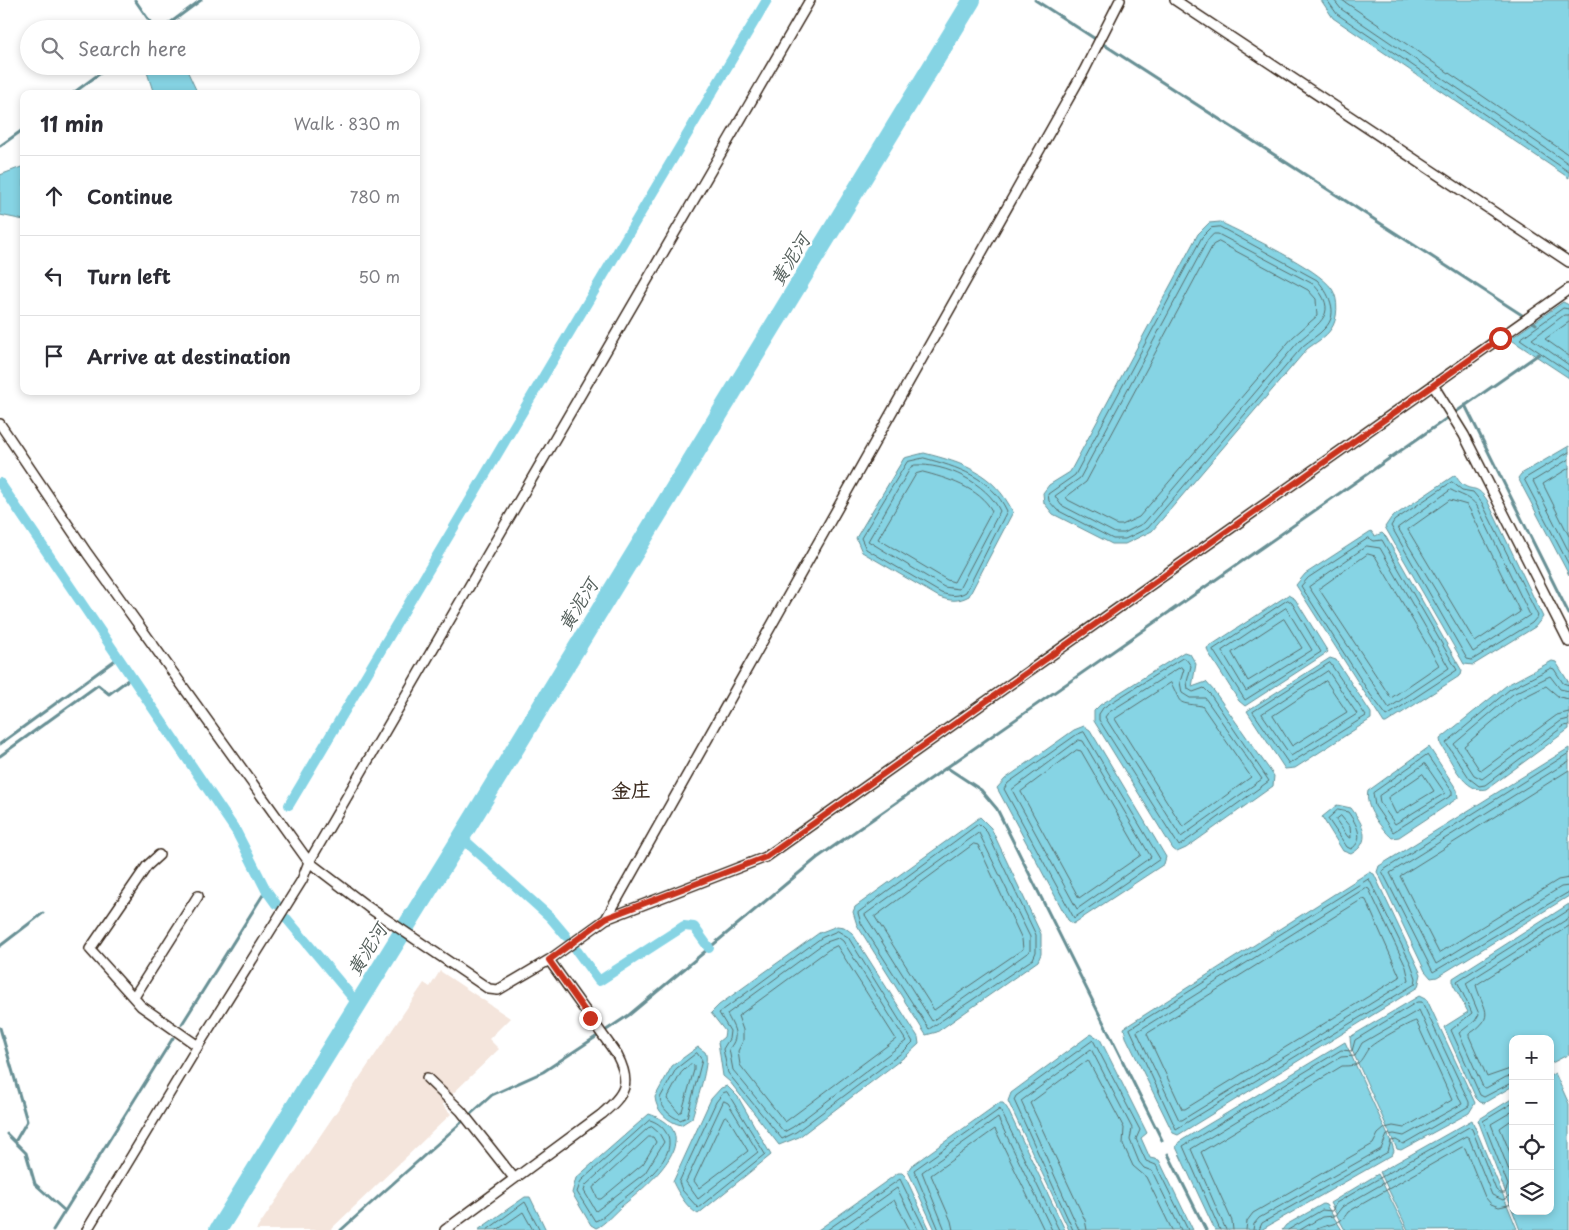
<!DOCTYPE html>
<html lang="en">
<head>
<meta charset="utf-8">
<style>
  body { margin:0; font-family:"Playpen Sans","LXGW WenKai TC",sans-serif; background:#f7f7f7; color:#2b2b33 }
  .controls { position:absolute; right:15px; bottom:15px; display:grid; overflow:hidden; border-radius:10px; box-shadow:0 2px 8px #0003 }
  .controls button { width:45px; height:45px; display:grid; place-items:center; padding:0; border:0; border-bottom:1px solid #e1e1e2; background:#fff; color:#2b2b33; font:25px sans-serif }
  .stop { position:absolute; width:15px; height:15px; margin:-11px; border:4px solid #c8321e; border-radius:50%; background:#fff }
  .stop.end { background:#c8321e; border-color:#fff; box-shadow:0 1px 5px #0008 }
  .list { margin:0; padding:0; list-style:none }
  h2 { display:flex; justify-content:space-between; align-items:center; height:65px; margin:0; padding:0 20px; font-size:21px }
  h2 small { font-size:16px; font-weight:400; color:#7c7c81 }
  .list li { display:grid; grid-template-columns:32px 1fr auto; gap:15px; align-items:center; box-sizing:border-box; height:80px; padding:0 20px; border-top:1px solid #e1e1e2 }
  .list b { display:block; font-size:19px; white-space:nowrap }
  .list em { font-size:16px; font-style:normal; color:#7c7c81 }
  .icon { flex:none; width:28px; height:28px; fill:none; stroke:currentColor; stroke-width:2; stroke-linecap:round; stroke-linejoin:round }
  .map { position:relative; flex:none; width:1569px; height:1230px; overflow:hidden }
  .search { position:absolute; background:#fff; box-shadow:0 2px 8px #0003; left:20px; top:20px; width:400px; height:55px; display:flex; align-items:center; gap:12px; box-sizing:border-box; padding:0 18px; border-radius:28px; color:#7c7c81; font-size:19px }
  .panel { position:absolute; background:#fff; box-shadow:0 2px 8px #0003; left:20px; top:90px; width:400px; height:305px; border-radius:10px }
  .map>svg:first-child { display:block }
</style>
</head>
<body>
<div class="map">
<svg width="1569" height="1230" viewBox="0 0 1569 1230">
  <rect width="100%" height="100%" fill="#fff"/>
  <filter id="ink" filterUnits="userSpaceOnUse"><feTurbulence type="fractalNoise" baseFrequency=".02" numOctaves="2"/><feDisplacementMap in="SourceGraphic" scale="10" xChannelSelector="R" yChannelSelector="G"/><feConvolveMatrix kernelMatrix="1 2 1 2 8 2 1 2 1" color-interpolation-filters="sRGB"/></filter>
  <g filter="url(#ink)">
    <path fill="#f4e5dc" d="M440,971L510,1018L489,1039L499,1049L442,1104L451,1114L330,1230H256L424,983L430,987Z"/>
    <path fill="#86d4e4" stroke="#689095" d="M1321,0H1569V178L1333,18Z
      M145,66H185L198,94H154Z
      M24,166V220L0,215V175Z
      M1220,222C1246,235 1318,268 1332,289C1339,299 1338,320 1331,329C1326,337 1315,343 1307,349L1152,531L1125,544H1112L1053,514L1044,503L1043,493L1049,485L1070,472L1198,234L1209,223Z
      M1563,302L1569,305V378L1510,339Z
      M1569,446V575L1518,478L1521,474Z
      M924,453C963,463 994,473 1013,512L969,596C958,602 950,601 939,597L862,552L856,538L904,458Z
      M1455,475C1457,478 1460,483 1463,485C1474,492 1476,484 1487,500L1543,617L1535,627L1473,665L1464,664L1385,527L1391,518Z
      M1371,531L1375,536L1382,533L1386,537L1462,671L1461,675L1386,723H1384L1296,585L1305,574Z
      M1288,595L1295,599L1328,652L1245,706L1239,701L1208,652L1207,648Z
      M1184,652L1190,654L1196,664L1192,687L1206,682L1214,691L1274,776L1273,786L1186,848L1177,852L1173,849L1094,721V711L1100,705Z
      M1330,658L1336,660L1371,713V719L1295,768L1285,769L1247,711Z
      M1552,661L1556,662L1569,683V729L1487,789C1464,794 1452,761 1441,745L1440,739L1507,685Z
      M1084,726L1090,730L1166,857L1164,864L1073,924L1068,920L997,788L1005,779L1074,730Z
      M1429,747L1457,790L1458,798L1399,837L1392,838C1381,828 1364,807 1368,791Z
      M1569,748V896L1437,977L1431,978L1425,971L1380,877L1377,872L1379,866Z
      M1337,805L1351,808C1363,824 1373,842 1351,854L1343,851L1322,817Z
      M980,817L991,828L1041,934V954L1038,961L937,1032L926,1035L857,925L853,912L855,907Z
      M1369,872L1374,874L1421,974L1418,987L1178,1135L1173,1133L1126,1037L1124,1028Z
      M1569,904V1054L1550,1064V1039H1513V1086L1484,1103L1480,1102L1476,1098L1444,1027L1468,1012L1453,984V978Z
      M837,926L844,927L852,933L918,1037L919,1044L907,1055L799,1137L779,1145L730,1082L723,1076L718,1042L724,1037L725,1031L711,1013L719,1005L819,933Z
      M1419,996L1427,1000L1475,1103L1469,1113L1401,1150L1397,1149L1351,1048L1350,1037Z
      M1091,1034L1100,1039L1147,1133L1141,1138L1150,1158L1159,1160L1193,1230H1069L1008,1101L1011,1093Z
      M1345,1042L1392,1144L1394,1151L1392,1155L1261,1230H1215L1176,1147L1179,1142Z
      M698,1047C700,1049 703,1050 705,1052C711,1061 695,1106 692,1118L681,1125C668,1122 656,1111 655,1097L672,1066Z
      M1555,1073L1569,1104V1230H1525L1523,1228L1520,1230L1478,1120L1513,1098V1211H1550V1076Z
      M727,1086L738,1097L771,1155L698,1214C687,1208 678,1193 673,1182L711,1099L721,1088Z
      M999,1103H1003L1007,1108L1065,1230H935L908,1171L911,1166Z
      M649,1114C711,1134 647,1186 622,1206C615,1212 604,1225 596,1228L591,1225L572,1193L576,1178Z
      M1472,1120L1517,1229L1408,1230L1380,1172Z
      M898,1173H902L905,1176L930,1230H818Z
      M1378,1174L1406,1230H1345L1330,1203Z
      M525,1197H530L546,1230H478Z
      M1323,1204L1326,1205L1342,1230H1282L1286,1225Z"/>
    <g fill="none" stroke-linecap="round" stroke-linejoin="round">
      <path stroke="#596e6d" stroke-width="1" d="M1327,0L1337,14L1569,172
        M1334,0L1341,9L1569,164
        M1342,0L1569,155
        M1220,227L1317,280C1328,292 1340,313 1325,328C1319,335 1310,340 1303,346L1148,528L1125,539H1113L1057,510L1049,501L1048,494L1075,475L1202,237L1211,228Z
        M1214,234H1218L1313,284C1340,313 1320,322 1299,341L1144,523L1124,533H1115L1061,505L1055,496L1080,478L1207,241Z
        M1219,242L1308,290L1316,299L1317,316L1293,337L1139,517L1122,525H1117L1068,500L1066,497L1086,482L1213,245Z
        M1569,309L1563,308L1520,339L1569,372
        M1569,315H1564L1532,339L1569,365
        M1569,322L1545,339L1569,356
        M1569,452L1524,479L1569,565
        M924,458C957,467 991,477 1007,511L966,592C958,597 950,596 941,593L866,549L861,538L907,462Z
        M1569,459L1533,481L1569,552
        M915,465C945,463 987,483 1000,511L959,589L944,587L868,541L911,467Z
        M1569,468L1543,484L1569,536
        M923,472C946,478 980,488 992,511L954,582L947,580L878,539L916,474Z
        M1452,482L1462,490L1473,492L1482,503L1538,616L1532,623L1472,660L1467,659L1391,526L1394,521Z
        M1451,490C1460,495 1471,497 1477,506L1530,615L1473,652L1398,528Z
        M1450,500L1467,505L1470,510L1520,612L1475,642L1408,530Z
        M1369,538L1374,541L1382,540L1457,670L1387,716L1370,694L1301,586L1308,578Z
        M1367,546L1380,548L1449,668L1389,708L1309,587Z
        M1368,554L1375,556L1439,665L1391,698L1319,589Z
        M1288,600L1292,603L1321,652L1245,700L1213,650Z
        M1286,608L1312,650L1246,691L1222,651Z
        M1284,619L1302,648L1248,681L1232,653Z
        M1183,658L1186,659L1191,666L1187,682L1188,689L1193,692L1204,688L1210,694L1269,781L1179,846L1099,720V714L1103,708Z
        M1330,663L1366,716L1289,764L1253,712Z
        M1181,667L1184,669L1180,682L1182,693L1190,698H1205L1262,779L1181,837L1105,717L1108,713Z
        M1328,671L1357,714L1291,756L1262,714Z
        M1326,681L1347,712L1292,746L1273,716Z
        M1171,683C1183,705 1174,702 1202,706L1251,777L1183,827L1115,719Z
        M1569,685L1563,683L1554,669L1551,668L1510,689L1446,743L1470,779L1479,786L1485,785L1564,726L1569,725
        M1569,691L1560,689L1550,676L1513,694L1454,744L1474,775L1482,779L1561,721L1569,719
        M1569,699L1559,697L1546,686L1518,700L1464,746L1479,769L1482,770L1557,715L1569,712
        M1084,732L1160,859L1074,918L1004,789L1008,783L1076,735Z
        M1079,740L1083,741L1151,857L1077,909L1012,790Z
        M1077,750L1081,751L1141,855L1079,898L1021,792Z
        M1569,753L1382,871L1433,972L1569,892
        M1427,755L1452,791V795L1393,832L1375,806L1373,793Z
        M1569,761L1390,873L1436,964L1561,887L1569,886
        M1425,764L1445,793L1395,824L1380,803L1379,796Z
        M1569,770L1400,876L1439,953L1558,880L1569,878
        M1423,774L1434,791L1396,814L1388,798Z
        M1338,810L1348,812C1356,823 1366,840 1351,849L1347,847L1328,819Z
        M1341,816L1350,827L1351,838L1348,837L1336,820Z
        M979,824L987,832L1036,935V952L1033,959L929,1029L861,923L858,913Z
        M979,833L1030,937V951L932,1021L865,915Z
        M974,844L978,845L1022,939L1023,949L934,1010L875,917Z
        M1369,879L1411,964L1416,978L1415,984L1176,1129L1130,1029Z
        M1366,888L1369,889L1406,967L1409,980L1182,1120H1179L1137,1032Z
        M1363,899L1366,900L1400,977L1185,1109H1182L1147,1034Z
        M838,931L848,937L913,1042L904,1051L796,1132L782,1139L728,1073L723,1049L729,1039L730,1031L719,1013L821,938Z
        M839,938L843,941L906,1041L793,1127L784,1132L733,1070L729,1049C741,1035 733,1027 727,1014L824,943Z
        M837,946L896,1039L785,1122L740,1065L738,1051L743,1041V1030L738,1016L828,950Z
        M697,1053L702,1060L687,1117L680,1120C670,1116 662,1109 660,1098L676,1069Z
        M691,1064L694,1065V1070L682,1111L679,1113L667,1099L681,1073Z
        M1513,1068L1487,1077L1469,1036V1034C1498,1016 1482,1008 1476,985L1569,926
        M1513,1076L1506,1077L1486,1088L1483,1087L1459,1033L1475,1021L1479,1014L1466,983L1569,918
        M1513,1082L1484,1097L1480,1095L1451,1030L1472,1013L1457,981L1569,910
        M727,1092L765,1154L698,1208L682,1190L679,1182L716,1102L723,1093Z
        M724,1101L728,1103L758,1152L698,1199L686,1182Z
        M1513,1111L1491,1124L1513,1181
        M727,1116L748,1151L699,1188L694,1181L724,1117Z
        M1513,1119L1500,1128L1513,1160
        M650,1120C656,1122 661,1125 665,1131C683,1155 636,1189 619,1202C612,1208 603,1219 595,1221L577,1192L581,1181Z
        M652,1127L659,1133L664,1142L645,1173L596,1211L584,1191L586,1185L648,1128Z
        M649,1137H653L656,1142L643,1164L601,1199H598L593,1188Z
        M487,1230L525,1202L540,1230
        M497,1230L523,1212L533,1230
        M827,1230L900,1179L925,1230
        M838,1230L897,1188L918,1230
        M851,1230L894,1200L910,1230
        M939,1230L914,1170L1000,1109L1059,1230
        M945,1230L922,1172L998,1118L1052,1230
        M953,1230L951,1221L931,1175L995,1129L1044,1230
        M1073,1230L1014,1100L1016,1096L1093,1040L1140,1130L1136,1139L1146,1161L1156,1165L1188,1230
        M1079,1230L1021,1101L1091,1049L1132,1128L1130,1140L1139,1162L1144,1168L1152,1171L1181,1230
        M1087,1230L1085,1220L1030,1103L1088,1060L1124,1128L1123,1144L1133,1166L1146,1177L1172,1230
        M1220,1230L1183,1146L1341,1050L1352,1051L1355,1040L1417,1002H1422L1469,1102V1106L1403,1144L1396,1140L1391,1141L1388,1152L1262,1223L1259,1230
        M1226,1230L1191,1149L1341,1057L1355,1056L1362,1043L1419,1010L1462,1104L1404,1136L1394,1134L1387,1135L1381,1149L1259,1218L1254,1224L1253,1230
        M1233,1230L1232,1221L1201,1152L1342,1066C1360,1066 1359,1063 1368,1049C1372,1043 1410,1022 1416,1021L1452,1100L1404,1128L1393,1126L1385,1128L1378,1134L1373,1144L1253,1213L1247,1221L1246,1230
        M1288,1230L1322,1210L1332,1211L1336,1203L1469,1127L1472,1129L1496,1190L1500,1193H1505L1508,1185L1483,1121L1513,1103
        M1300,1230L1322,1217L1335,1216L1342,1207L1466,1136L1469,1138L1492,1195L1503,1200L1513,1193
        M1315,1230C1328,1223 1339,1227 1348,1212L1462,1147L1465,1148L1485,1197L1491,1204L1499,1207L1513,1204"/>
      <path stroke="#689095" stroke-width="3" d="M135,0L155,29
        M1035,0L1536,324
        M162,29L201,0
        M72,94L110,66
        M0,146L24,129
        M1465,405L1569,614
        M0,744L118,658
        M0,756L98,685L109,694L132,677
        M946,767L981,790L997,809L1162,1140
        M0,946L43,913
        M182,1024L266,890
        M0,1028L27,1121L16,1140
        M7,1134L26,1153L35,1184L65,1211
        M1168,1154L1206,1230
        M53,1230L173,1038
        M341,1230L492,1095L543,1072L629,1015L817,858L1539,354"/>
      <path stroke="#86d4e4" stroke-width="10" d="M0,483L236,831L266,890L276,904
        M289,805L767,0
        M461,837L550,917L566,936
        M287,919L358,1004
        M577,951L599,981L684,926L694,927L709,948"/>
      <path stroke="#86d4e4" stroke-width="18" d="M218,1230L454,849L972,0"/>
      <g stroke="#3b2a1e" stroke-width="12">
        <path id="street" d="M1175,0L1569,262
          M1433,385L1464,435L1569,642
          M0,424L87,553L309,862L368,907L489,989L498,990L549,960
          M159,855L147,866L90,949L141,1006L198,1046
          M606,919L1084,71L1120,0
          M134,997L198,896
          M427,1078L461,1111L514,1178
          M87,1230L198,1046L302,880L309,862L810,0
          M445,1230L602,1114C625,1094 632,1084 617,1055L549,960L606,919L766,857L1569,289"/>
      </g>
      <use href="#street" stroke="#fff" stroke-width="9"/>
    </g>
  </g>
  <g fill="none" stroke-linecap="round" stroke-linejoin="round" filter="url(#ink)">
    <path stroke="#c8321e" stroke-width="6" d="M590,1018L549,960L606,918L766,857L1500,338"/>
  </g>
  <g text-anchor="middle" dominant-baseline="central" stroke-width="4.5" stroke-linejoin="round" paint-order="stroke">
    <g font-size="19" font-style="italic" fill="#525d59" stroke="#fff">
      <text transform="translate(789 259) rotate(-58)">黄泥河</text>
      <text transform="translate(577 604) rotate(-58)">黄泥河</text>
      <text transform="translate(366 949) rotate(-58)">黄泥河</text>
    </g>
    <g font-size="20" font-weight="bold" fill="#3b2a1e" stroke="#fff">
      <text x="631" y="789">金庄</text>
    </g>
  </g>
</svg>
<div class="controls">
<button>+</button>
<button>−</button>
<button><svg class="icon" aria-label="locate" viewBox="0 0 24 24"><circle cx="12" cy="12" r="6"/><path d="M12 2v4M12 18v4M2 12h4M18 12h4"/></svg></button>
<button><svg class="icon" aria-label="layers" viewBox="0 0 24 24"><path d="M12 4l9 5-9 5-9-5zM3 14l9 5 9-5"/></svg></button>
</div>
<div class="stop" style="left:1500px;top:338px"></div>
<div class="stop end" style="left:590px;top:1018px"></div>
<div class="search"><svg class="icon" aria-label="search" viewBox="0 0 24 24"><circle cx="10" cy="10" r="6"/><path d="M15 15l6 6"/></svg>Search here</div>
<section class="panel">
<h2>11 min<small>Walk · 830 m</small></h2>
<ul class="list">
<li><svg class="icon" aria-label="ahead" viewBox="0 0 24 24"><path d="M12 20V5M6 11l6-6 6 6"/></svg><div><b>Continue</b></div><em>780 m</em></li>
<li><svg class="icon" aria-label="left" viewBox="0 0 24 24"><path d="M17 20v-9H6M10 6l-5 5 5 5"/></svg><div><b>Turn left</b></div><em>50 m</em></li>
<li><svg class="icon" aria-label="arrive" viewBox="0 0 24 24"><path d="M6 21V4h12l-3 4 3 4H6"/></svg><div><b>Arrive at destination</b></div></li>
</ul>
</section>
</div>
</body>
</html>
